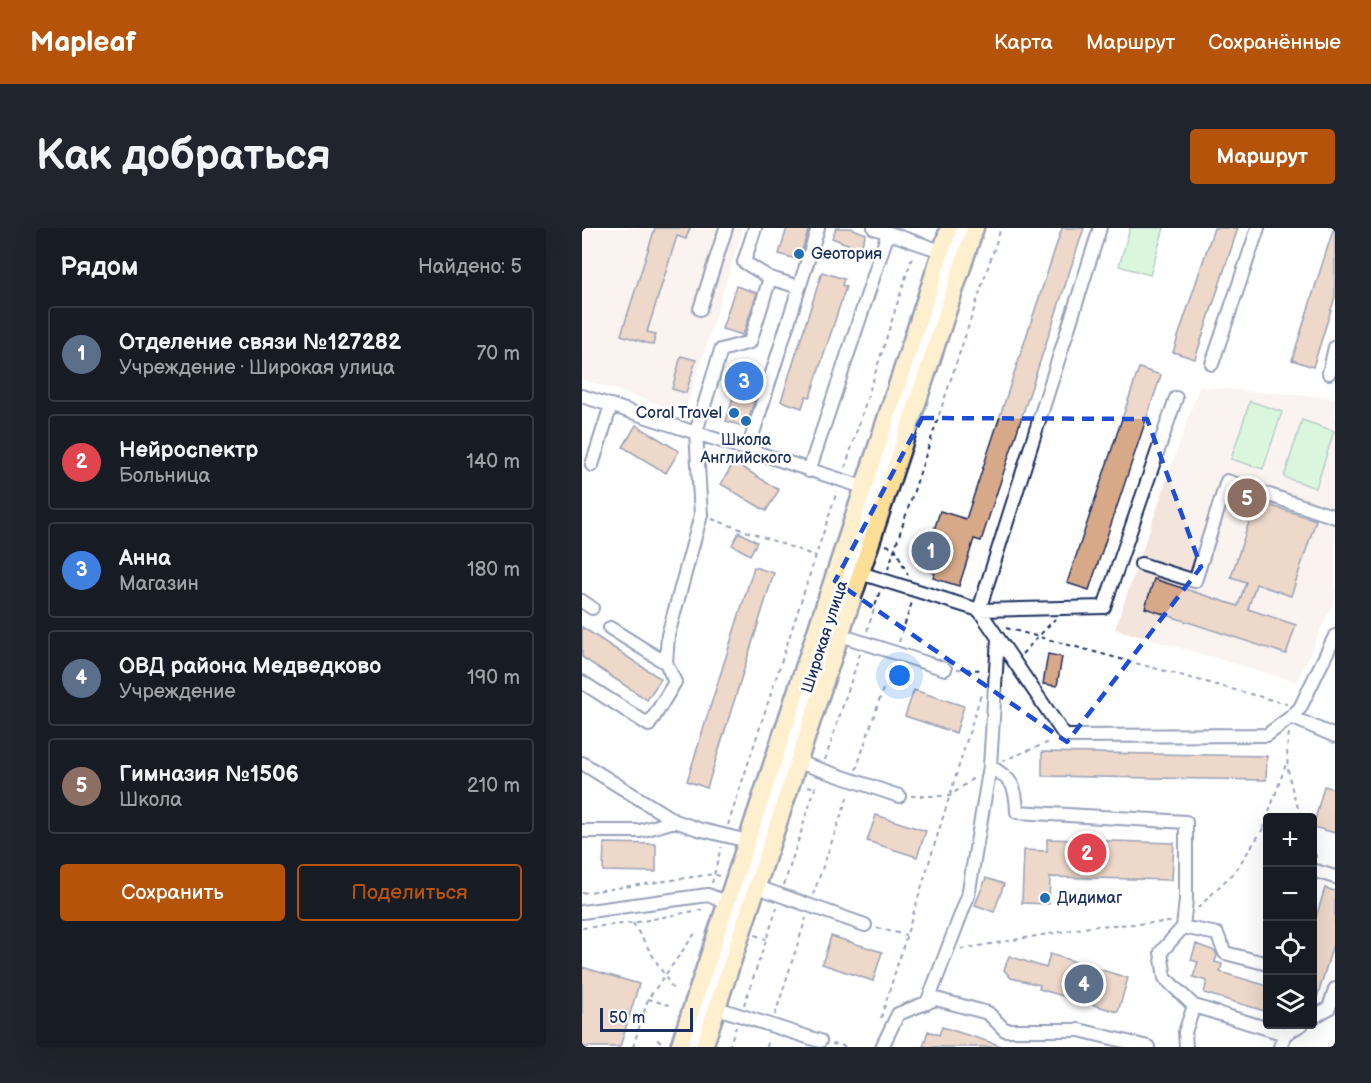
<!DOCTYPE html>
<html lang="ru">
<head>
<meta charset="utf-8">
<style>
  body { margin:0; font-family:"Balsamiq Sans",sans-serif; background:#20242c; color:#f1f3f6 }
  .controls { position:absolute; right:18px; bottom:18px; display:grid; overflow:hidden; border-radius:6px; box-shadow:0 6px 24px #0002 }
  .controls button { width:54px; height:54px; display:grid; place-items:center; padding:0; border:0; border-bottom:2px solid #363941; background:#171b24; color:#f1f3f6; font:30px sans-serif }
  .scale { position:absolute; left:18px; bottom:15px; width:93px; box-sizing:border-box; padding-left:6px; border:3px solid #1b2f5e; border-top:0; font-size:16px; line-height:21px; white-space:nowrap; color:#1b2f5e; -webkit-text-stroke:4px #fff; paint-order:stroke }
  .you { position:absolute; left:318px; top:448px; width:21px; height:21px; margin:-15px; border:4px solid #fff; border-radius:50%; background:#1a73e8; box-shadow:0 0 0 9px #1a73e833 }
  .badge { display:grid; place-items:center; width:39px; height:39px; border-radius:50%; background:#b45309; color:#fff; font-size:20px; font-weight:700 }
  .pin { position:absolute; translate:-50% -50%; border:3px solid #fff; box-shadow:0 2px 6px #0006 }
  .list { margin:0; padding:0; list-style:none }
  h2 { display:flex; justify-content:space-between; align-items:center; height:78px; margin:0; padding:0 24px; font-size:26px }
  h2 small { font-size:20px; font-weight:400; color:#9ea1a6 }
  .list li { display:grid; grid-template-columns:39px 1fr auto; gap:18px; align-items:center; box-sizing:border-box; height:96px; margin:0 12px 12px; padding:0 12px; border:2px solid #363941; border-radius:6px }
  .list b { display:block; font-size:22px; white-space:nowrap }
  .list p { margin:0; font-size:20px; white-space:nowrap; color:#9ea1a6 }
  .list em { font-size:20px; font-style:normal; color:#9ea1a6 }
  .actions { display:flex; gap:12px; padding:18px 24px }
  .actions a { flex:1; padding:14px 0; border:2px solid #b45309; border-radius:6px; text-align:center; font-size:21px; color:#b45309 }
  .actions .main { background:#b45309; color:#fff }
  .icon { flex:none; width:33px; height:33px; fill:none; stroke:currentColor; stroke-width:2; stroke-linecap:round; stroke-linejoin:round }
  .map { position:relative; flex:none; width:753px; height:819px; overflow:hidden; border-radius:6px }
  header { display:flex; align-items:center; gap:36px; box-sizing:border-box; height:84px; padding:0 30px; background:#b45309; color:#fff }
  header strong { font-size:28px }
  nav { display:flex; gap:33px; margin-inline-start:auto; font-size:21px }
  .intro { display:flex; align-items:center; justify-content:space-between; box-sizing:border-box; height:144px; padding:0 36px }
  h1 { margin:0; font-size:42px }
  .button { padding:15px 27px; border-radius:6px; background:#b45309; color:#fff; font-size:21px; font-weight:700 }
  main { display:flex; gap:36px; padding:0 36px }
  aside { flex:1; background:#171b24; border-radius:6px; box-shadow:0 6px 24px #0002 }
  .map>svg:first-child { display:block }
</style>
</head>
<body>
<header>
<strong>Mapleaf</strong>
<nav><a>Карта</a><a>Маршрут</a><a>Сохранённые</a></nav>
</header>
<div class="intro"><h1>Как добраться</h1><a class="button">Маршрут</a></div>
<main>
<aside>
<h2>Рядом<small>Найдено: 5</small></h2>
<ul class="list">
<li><span class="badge" style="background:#5c6f8a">1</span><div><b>Отделение связи №127282</b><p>Учреждение · Широкая улица</p></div><em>70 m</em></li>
<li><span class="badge" style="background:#e0444e">2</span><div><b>Нейроcпектр</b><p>Больница</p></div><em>140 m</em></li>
<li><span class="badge" style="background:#3f7fe0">3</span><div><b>Анна</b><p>Магазин</p></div><em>180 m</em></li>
<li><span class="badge" style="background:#5c6f8a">4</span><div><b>ОВД района Медведково</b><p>Учреждение</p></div><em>190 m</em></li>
<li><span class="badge" style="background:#8d6e63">5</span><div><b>Гимназия №1506</b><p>Школа</p></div><em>210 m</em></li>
</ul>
<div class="actions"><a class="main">Сохранить</a><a>Поделиться</a></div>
</aside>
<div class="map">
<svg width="753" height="819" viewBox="0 0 753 819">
  <rect width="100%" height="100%" fill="#fff"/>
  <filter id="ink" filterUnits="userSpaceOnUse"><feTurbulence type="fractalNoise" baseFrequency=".0167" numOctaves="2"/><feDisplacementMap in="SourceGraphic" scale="12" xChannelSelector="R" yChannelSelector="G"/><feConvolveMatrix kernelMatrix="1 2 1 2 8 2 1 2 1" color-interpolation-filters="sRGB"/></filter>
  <g filter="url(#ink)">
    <path fill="#f3e5dc" d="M0,0H161L103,184L0,151Z
      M617,159L753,170V370L715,454L533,401Z"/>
    <path fill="#adeeb6" stroke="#648e8a" stroke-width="1.5" d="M548,0H582L568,47L537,38Z
      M668,173L700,184L681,241L649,231Z
      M720,192L752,203L734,260L702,249Z"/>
    <path fill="#d7a989" stroke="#1b2f5e" stroke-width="1.5" d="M73,0H108L104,11L95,8L65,104L74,106L71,117L39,107Z
      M205,0H227L217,32L197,26Z
      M254,0H269L284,6L278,21L250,10Z
      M480,0H502L399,313L392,311L377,358L351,350L353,345L340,341L358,283L384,291Z
      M632,0H656L613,131L591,124Z
      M751,2L753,3V69L731,139L710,132Z
      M240,44L262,51L260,57L264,59L228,169L224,168L220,180L199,173Z
      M154,58L175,65L161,107L140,101Z
      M99,128L114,132L104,165L90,161Z
      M557,140L579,147L507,362L485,355Z
      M157,149L178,155L164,199L144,193Z
      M54,197L97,223L84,245L41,219Z
      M152,234L197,262L184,283L139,256Z
      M674,273L734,292L709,368L674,356L666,381L714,397L704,426L563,380L572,351L656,378L664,354L649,349Z
      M157,304L175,314L168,327L150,317Z
      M172,339L192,345L125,560L105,553Z
      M0,399L79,451L65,472L0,429Z
      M466,426L480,429L475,458L461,456Z
      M332,462L382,478L374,505L323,488Z
      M460,524L685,528L684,552L460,548Z
      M742,558L753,561V605L731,599Z
      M294,587L344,603L335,629L285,613Z
      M465,611L592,615L590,652L468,649L467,676L440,675L442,622L465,623Z
      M22,615L74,616V644L21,643Z
      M404,650L422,656L412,684L393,677Z
      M743,660L753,663V710L733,777H730V702Z
      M249,708L300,724L291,753L240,736Z
      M614,716L633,723L635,727L633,734L640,736L638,744L686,758V784L622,765L625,753L611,749L616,734L609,732Z
      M468,726L546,750L536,784L457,761L458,757L429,750L422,742L427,728L464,740Z
      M0,739L57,756L38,819H0Z
      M360,799L417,817V819H341L346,803L357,807Z"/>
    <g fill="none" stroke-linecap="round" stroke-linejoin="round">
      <g stroke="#1b2f5e" stroke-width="16">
        <path id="minor" d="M292,0L359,23
          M518,0L397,382L483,508L685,507L709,489L753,508
          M188,50L217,59
          M118,81L144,0
          M630,136L676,0
          M747,145L753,119
          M0,168L281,259
          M166,221L236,0
          M10,237L29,177
          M227,243L306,5
          M559,336L613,353L645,253L753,289
          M278,340V345L397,382L522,379L594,170
          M0,373L10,380
          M28,400L84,435
          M258,407L363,441
          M416,410L408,538C431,553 434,557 435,584L604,594V672L601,699L579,724L583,750L612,778L703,806L698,819
          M0,454L67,497L93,454L84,435L86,407L119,287L114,204L139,122L168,114L188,50L162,34L173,0
          M709,489L718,480L753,408
          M216,534L317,568
          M0,535L93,593L116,601L166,613
          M0,603H58L93,593
          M730,642L753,649
          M175,659L283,697
          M0,684L126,667L152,677
          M601,699L635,706L643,725L686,736
          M345,775L386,668L408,538
          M135,780L238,813
          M730,790L747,780L753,761
          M703,806L720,796
          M108,819L379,0
          M300,819L316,786L354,771L406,785L423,802H497L566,819
          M604,819L603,804L612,778"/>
      </g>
      <g stroke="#1b2f5e" stroke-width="21">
        <path id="major" d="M97,819L367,0
          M122,819L393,0"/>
      </g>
      <path stroke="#1b2f5e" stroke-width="2" stroke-dasharray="4.5 4.5" stroke-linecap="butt" d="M263,240L331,26
        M130,291L234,328
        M304,317L313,320L326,347
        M306,341L419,0
        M424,400L705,476
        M285,403L298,363
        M317,414L330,374
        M440,426L473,391
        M375,441L402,442
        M707,505C702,536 708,560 720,590
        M243,532L278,426
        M420,533L470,513
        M274,542L309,437
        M226,558L233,560
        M329,568H368L394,548
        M146,597L255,263
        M681,601L704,536
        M730,617L735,631
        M130,655L139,619
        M202,657L235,554
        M0,665L132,646L137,648
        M231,667L267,565
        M616,680L654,642L681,601L686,599
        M51,695L92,763
        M0,700L51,695L122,681
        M295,700L324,707
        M173,707L184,711
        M379,721L513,698L590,694
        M66,771L87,777
        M162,777L195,680
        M193,787L224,690
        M299,790L400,463
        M75,812L83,815
        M250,816L267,819
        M51,819L66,771L114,704
        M147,819L154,799
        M185,819L187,810"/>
      <use href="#minor" stroke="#fff" stroke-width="12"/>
      <use href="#major" stroke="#fcde96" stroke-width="16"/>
    </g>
  </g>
  <path d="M0 0H753V819H0ZM340,190L565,191L619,339L485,514L253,353Z" fill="#fff" fill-opacity=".55" fill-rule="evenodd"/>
  <path fill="none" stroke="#1d4ed8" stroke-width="4.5" stroke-dasharray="12 8" stroke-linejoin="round" d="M340,190L565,191L619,339L485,514L253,353Z"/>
  <g fill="#1f6fb2" stroke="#fff" stroke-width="2">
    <circle cx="217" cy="26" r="6"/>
    <circle cx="152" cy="185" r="6"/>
    <circle cx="164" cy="193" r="6"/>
    <circle cx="463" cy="670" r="6"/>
  </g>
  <g text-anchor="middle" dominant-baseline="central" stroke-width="5" stroke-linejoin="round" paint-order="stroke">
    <g font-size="16" fill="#1b2f5e" stroke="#fff" text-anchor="start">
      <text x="229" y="26">Gеотория</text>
      <text x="140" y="185" text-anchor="end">Coral Travel</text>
      <text x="164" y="212" text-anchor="middle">Школа<tspan x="164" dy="18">Английского</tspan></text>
      <text x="475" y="670">Дидимаг</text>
    </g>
    <g font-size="16" fill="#1b2f5e" stroke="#fff">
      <text transform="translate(243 409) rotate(-72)">Широкая улица</text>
    </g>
  </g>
</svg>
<div class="controls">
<button>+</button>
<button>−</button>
<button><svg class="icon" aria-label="locate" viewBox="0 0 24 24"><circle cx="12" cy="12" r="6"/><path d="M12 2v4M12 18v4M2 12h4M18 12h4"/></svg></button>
<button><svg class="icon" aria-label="layers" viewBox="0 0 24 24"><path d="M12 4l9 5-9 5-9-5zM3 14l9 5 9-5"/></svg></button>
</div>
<div class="scale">50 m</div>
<div class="you"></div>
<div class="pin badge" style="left:349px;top:323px;background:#5c6f8a">1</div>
<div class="pin badge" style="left:505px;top:625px;background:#e0444e">2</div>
<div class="pin badge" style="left:162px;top:153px;background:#3f7fe0">3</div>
<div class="pin badge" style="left:502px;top:756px;background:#5c6f8a">4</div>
<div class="pin badge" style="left:665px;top:270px;background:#8d6e63">5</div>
</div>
</main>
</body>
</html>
